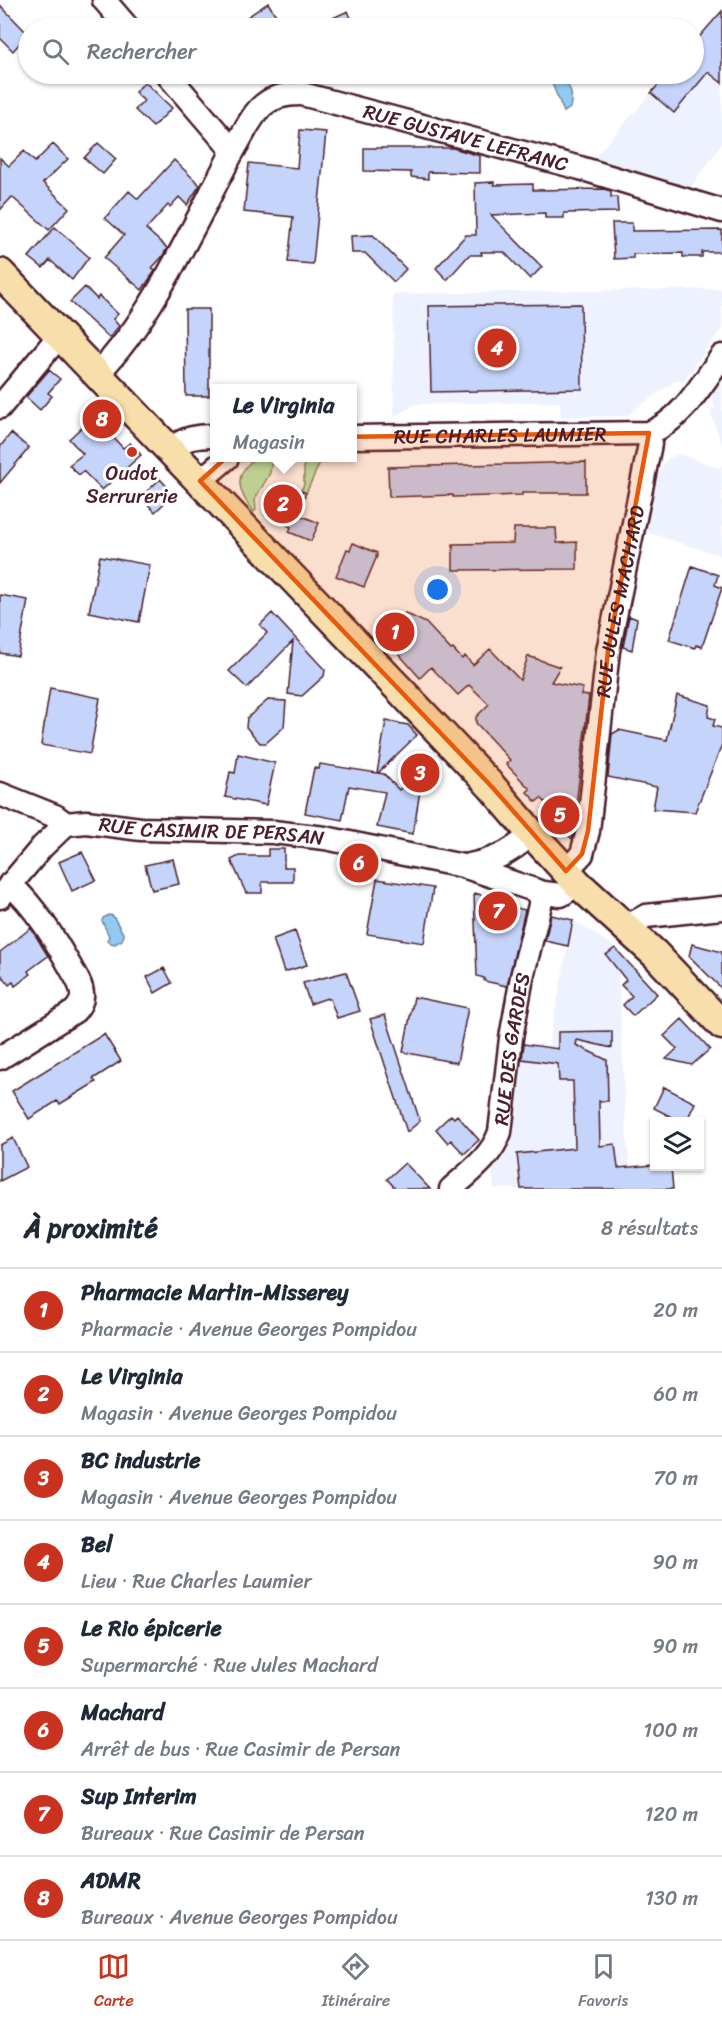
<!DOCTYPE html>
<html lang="fr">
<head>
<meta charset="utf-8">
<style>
  body { margin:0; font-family:Sriracha,sans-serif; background:#f2f2f3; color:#1f2937 }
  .controls { position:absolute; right:18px; bottom:18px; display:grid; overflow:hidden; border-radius:0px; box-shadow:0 2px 4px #0004 }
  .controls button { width:54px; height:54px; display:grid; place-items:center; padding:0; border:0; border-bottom:2px solid #e0e1e3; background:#fff; color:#1f2937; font:30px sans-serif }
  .you { position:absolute; left:438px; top:590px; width:21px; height:21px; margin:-15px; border:4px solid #fff; border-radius:50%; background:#1a73e8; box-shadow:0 0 0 9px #1a73e833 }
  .badge { display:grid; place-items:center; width:39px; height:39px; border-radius:50%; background:#c8321e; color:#fff; font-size:20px; font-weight:700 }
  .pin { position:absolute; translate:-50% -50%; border:3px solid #fff; box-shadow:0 2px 6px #0006 }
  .popup { position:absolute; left:210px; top:384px; width:147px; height:78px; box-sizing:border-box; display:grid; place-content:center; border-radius:0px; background:#fff; filter:drop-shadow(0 2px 4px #0005); font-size:20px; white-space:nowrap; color:#747a83 }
  .popup b { font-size:22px; color:#1f2937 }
  .popup::after { content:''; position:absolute; left:50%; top:100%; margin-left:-12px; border:12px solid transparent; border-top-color:#fff }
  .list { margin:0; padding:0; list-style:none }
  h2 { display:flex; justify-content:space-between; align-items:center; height:78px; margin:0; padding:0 24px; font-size:26px }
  h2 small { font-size:20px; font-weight:400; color:#747a83 }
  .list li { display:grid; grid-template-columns:39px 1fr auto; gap:18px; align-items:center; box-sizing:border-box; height:84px; padding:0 24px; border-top:2px solid #e0e1e3 }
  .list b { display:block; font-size:22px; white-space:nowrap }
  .list p { margin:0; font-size:20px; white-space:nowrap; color:#747a83 }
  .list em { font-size:20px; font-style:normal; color:#747a83 }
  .icon { flex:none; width:33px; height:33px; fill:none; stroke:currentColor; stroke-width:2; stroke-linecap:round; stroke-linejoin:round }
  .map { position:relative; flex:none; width:722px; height:1189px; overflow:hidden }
  .search { position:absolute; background:#fff; box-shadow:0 2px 4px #0004; left:18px; right:18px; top:18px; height:66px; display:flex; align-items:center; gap:15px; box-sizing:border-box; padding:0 21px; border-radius:33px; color:#747a83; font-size:22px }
  .sheet { height:750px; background:#fff }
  nav { display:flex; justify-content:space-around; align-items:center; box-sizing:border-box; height:84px; border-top:2px solid #e0e1e3; background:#fff; font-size:16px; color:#747a83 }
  nav a { display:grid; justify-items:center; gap:3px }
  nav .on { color:#c8321e }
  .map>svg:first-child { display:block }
</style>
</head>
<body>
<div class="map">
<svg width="722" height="1189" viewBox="0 0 722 1189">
  <rect width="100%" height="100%" fill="#fff"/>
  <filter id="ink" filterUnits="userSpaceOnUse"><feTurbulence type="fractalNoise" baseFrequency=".0167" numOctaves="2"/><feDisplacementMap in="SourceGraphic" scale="12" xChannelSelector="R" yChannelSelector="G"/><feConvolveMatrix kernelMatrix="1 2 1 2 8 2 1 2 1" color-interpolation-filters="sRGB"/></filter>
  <g filter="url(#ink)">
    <path fill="#eef2fe" d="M722,11V144L691,187L594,158L668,74H694V44Z
      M722,289V328L683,382L678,379L626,416L561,417L560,402L416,404L394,417L393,294Z
      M722,379V445L710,411L715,408L711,394Z
      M680,454L720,468L722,464V556L643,531L659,472L668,458Z
      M573,920L617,948L627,1144L633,1189H494L491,1162L517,1058L545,1062Z"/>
    <path fill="#b4eeb3" stroke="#7f866f" stroke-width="1.5" d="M256,458H272L270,473L255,499L256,510L254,512C238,493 232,474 256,458Z
      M304,458H322L306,493L301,491L304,484Z"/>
    <path fill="#92cbf1" stroke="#7586a2" stroke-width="1.5" d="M548,74H556C570,87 574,89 570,108L564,112Z
      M109,915L113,916L124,935L122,940L115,944L111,943L107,940L109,936L102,921L103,918Z"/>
    <path fill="#c5d4fa" stroke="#4a1f2b" stroke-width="1.5" d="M268,3L284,28H231Z
      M0,5L28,34L13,51L0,38Z
      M348,11L355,28H311Z
      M722,11V83L708,72L674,113L651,93L668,74H693V44Z
      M145,82L172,108L153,127L135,110L144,101L135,92Z
      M300,130L326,132L313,264L288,262L293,217L244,212L249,163L297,168Z
      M98,143L116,159L103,174L84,158Z
      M53,144L68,159L43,183L69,208L49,230L12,197L0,210V158L9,166L24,151L35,162Z
      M364,148H453L480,156V173L428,172V179L411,177V172L364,171Z
      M174,160L200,185L187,205L179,197L170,207L168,205L146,229L167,248L162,257L152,268L155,271L142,290L104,258L124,235L105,218L129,191L138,199Z
      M494,182V185L533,184V190L604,189L611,191V197H617L618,212L564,213V218H545V213L491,215L542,267L530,279L504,252H481L482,255H469L447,280L436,268L466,235H476L475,183Z
      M612,223H632V231L722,230V252H702V257H683V253L633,254V258L614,259Z
      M55,227L89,257L72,280L50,260L43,268L29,257Z
      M373,235L406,269L394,282L365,253H352L351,236Z
      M85,287L97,299L99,296L118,314L113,319L119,326L109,338L70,302Z
      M581,304L582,389L431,392L429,306Z
      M185,309H209V396H186Z
      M49,370L60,379L48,393L52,396L40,410L26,397Z
      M101,409L109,419V433L123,448L130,443L141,455L102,490L83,471L79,475L69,465L83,454L69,439Z
      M11,433L29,448L0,483V447Z
      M586,462V493H522V495L453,497V495L389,497L388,467Z
      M160,479L174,494L155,512L141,497Z
      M286,484L306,493L297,514L319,523L311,541L289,532L291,527L265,514L270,503L276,506Z
      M514,528H556L557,543L577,542V569L453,570V544L513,543Z
      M353,543L377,553L376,556H377L364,587L336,576L347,549L350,550Z
      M100,556L150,565L139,622L89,612Z
      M692,566L718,575L715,585L722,588L702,647L696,645L695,648L669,640Z
      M0,595L28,600L18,656L0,653Z
      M272,613L325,670L324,676L302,696L288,694L293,641L247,688L229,671L267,633L260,625Z
      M405,613L426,623L451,650L453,649L462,659L465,656L473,665L490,649L520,680L528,656L560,667L551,682L583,688L581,695L589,696L572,839L558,825L563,820L541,798L536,802L527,792L530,789L506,764L510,760L476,723V717L489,704L469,685L458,695L431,667L420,678L383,636Z
      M629,616L637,619L632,650L623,647Z
      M50,688L100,698L90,754L41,745Z
      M677,695L710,705L708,717L715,719L713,726L722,728V745L695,812L653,809L657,787L608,777L612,734L619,730L667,740Z
      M268,700L286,701L284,727L266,743H260L246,727L247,718Z
      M386,721L408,725L417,735L378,773L384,774L399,790L424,766L413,834L377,827L385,792L349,786L342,820L305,813L314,768L319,769L320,764L377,773Z
      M238,754L275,763L266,805L225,797L230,772L235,773Z
      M268,849H284V867H293V882H262V893H246L231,860L239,856H268Z
      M82,852L96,880L72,891L59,862Z
      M173,859L179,884L152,890L145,865Z
      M377,879L433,888L424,943L367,934Z
      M474,893L493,898L492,902L525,910L507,986L484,981V978L477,976Z
      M551,915L573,920L568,946L545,941Z
      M31,928L48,956L28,971L31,974L15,986L13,982L9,985L0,973V952Z
      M295,931L307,965L284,972L273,939Z
      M692,944L722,952V989L689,956Z
      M615,948L657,994L633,1016L623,1005L632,996L621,985L626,980L606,955Z
      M164,968L172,983L155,993L147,977Z
      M346,972L360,1011L337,1018L330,999H327V998L310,1004L303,983Z
      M414,997L468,1008L457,1063L403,1052Z
      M385,1015L420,1121L407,1132L370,1019Z
      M682,1019L710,1049L692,1065L666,1059L677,1049L664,1036Z
      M612,1031V1048L577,1040L576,1045L607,1060L608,1101H599L600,1146L615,1144L618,1168L654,1165V1167H671L673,1189H521L517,1154L575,1148L573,1081H559L558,1064L522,1059L524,1044L558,1049V1032Z
      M104,1034L121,1061L93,1079L96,1082L60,1104L57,1101L29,1119L12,1091Z
      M664,1087L695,1103L686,1122H681L654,1108Z
      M451,1115L454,1118L457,1115L479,1140L464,1154L451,1140L448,1143L436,1129Z
      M13,1138L27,1167L0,1181V1145Z
      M405,1163L430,1189H396L387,1179Z"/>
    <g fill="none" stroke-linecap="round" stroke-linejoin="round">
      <g stroke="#4a1f2b" stroke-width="27">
        <g id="minor">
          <path d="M104,0L128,28"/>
          <path id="s1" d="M233,151C253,118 258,93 302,94L580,168L722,211"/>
          <path d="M97,374C153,318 195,222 233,151L167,74"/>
          <path d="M0,407L60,335"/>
          <path id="s2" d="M352,437L649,433C683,419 701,385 722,356"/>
          <path d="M170,450C183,438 196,436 214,436"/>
          <path d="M200,481L227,458"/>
          <path id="s3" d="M0,794L55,816L66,824L86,822L141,829L273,832L325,838L463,866L543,893L561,895L578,884"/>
          <path d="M465,866C496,860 508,854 532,834"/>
          <path id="s4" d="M566,871L582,854L588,831L608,651L650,444L649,433"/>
          <path d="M0,897L42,847L66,824"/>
          <path d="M626,927L646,916L722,908"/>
          <path d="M0,1058L75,1011C79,1006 83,1001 82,994C82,985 75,976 71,968C54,938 36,908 10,884"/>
          <path id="s5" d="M451,1189C470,1172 492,1156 500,1132L511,1038L522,977L543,893"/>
        </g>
      </g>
      <g stroke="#4a1f2b" stroke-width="33">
        <path id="major" d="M0,273L401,691L492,787L532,834L578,884L655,954L722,1025"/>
      </g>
      <use href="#minor" stroke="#fff" stroke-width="22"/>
      <use href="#major" stroke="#f8deab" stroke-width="28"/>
    </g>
  </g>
  <path fill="#e8590c" fill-opacity="0.2" stroke="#e8590c" stroke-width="4.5" stroke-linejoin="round" d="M649,433L608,651L588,831L582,854L566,871L492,787L200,481L248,438Z"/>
  <circle fill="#c8321e" stroke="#fff" stroke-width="2" cx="132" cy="452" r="6"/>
  <g text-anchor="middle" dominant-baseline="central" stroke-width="6" stroke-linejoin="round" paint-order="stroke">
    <g font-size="20" fill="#4a1f2b" stroke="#fff">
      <text stroke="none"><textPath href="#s1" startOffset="266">RUE GUSTAVE LEFRANC</textPath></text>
      <text stroke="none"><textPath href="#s2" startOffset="148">RUE CHARLES LAUMIER</textPath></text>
      <text stroke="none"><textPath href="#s4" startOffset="279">RUE JULES MACHARD</textPath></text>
      <text stroke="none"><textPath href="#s3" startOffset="219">RUE CASIMIR DE PERSAN</textPath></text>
      <text stroke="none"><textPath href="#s5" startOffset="160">RUE DES GARDES</textPath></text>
    </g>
    <g font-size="20" fill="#4a1f2b" stroke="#fff">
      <text x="132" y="473">Oudot<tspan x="132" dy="23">Serrurerie</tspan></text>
    </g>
  </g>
</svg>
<div class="controls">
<button><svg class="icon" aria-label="layers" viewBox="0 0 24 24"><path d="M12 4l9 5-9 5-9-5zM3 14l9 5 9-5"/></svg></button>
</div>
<div class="you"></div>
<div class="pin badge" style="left:395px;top:632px">1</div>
<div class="pin badge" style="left:283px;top:504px">2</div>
<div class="popup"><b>Le Virginia</b>Magasin</div>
<div class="pin badge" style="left:420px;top:773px">3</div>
<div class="pin badge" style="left:497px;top:348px">4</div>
<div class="pin badge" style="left:560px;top:815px">5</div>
<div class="pin badge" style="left:359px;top:863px">6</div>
<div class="pin badge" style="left:498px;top:911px">7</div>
<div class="pin badge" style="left:102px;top:419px">8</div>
<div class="search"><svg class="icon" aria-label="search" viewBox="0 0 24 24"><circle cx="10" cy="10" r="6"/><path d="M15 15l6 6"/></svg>Rechercher</div>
</div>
<section class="sheet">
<h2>À proximité<small>8 résultats</small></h2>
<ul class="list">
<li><span class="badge">1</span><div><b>Pharmacie Martin-Misserey</b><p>Pharmacie · Avenue Georges Pompidou</p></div><em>20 m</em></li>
<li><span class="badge">2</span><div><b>Le Virginia</b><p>Magasin · Avenue Georges Pompidou</p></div><em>60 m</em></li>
<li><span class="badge">3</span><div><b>BC industrie</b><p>Magasin · Avenue Georges Pompidou</p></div><em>70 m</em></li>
<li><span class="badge">4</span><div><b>Bel</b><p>Lieu · Rue Charles Laumier</p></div><em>90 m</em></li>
<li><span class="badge">5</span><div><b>Le Rio épicerie</b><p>Supermarché · Rue Jules Machard</p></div><em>90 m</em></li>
<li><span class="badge">6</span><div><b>Machard</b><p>Arrêt de bus · Rue Casimir de Persan</p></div><em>100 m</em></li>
<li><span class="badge">7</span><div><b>Sup Interim</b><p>Bureaux · Rue Casimir de Persan</p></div><em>120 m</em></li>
<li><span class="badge">8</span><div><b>ADMR</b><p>Bureaux · Avenue Georges Pompidou</p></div><em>130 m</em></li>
</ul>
</section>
<nav>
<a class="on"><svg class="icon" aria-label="map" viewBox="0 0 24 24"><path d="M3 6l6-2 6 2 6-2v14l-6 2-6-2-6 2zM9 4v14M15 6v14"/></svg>Carte</a>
<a><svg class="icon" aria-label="directions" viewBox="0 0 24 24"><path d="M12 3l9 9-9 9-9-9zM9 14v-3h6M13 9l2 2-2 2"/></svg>Itinéraire</a>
<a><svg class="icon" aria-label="saved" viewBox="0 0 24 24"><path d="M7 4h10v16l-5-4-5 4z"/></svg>Favoris</a>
</nav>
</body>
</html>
